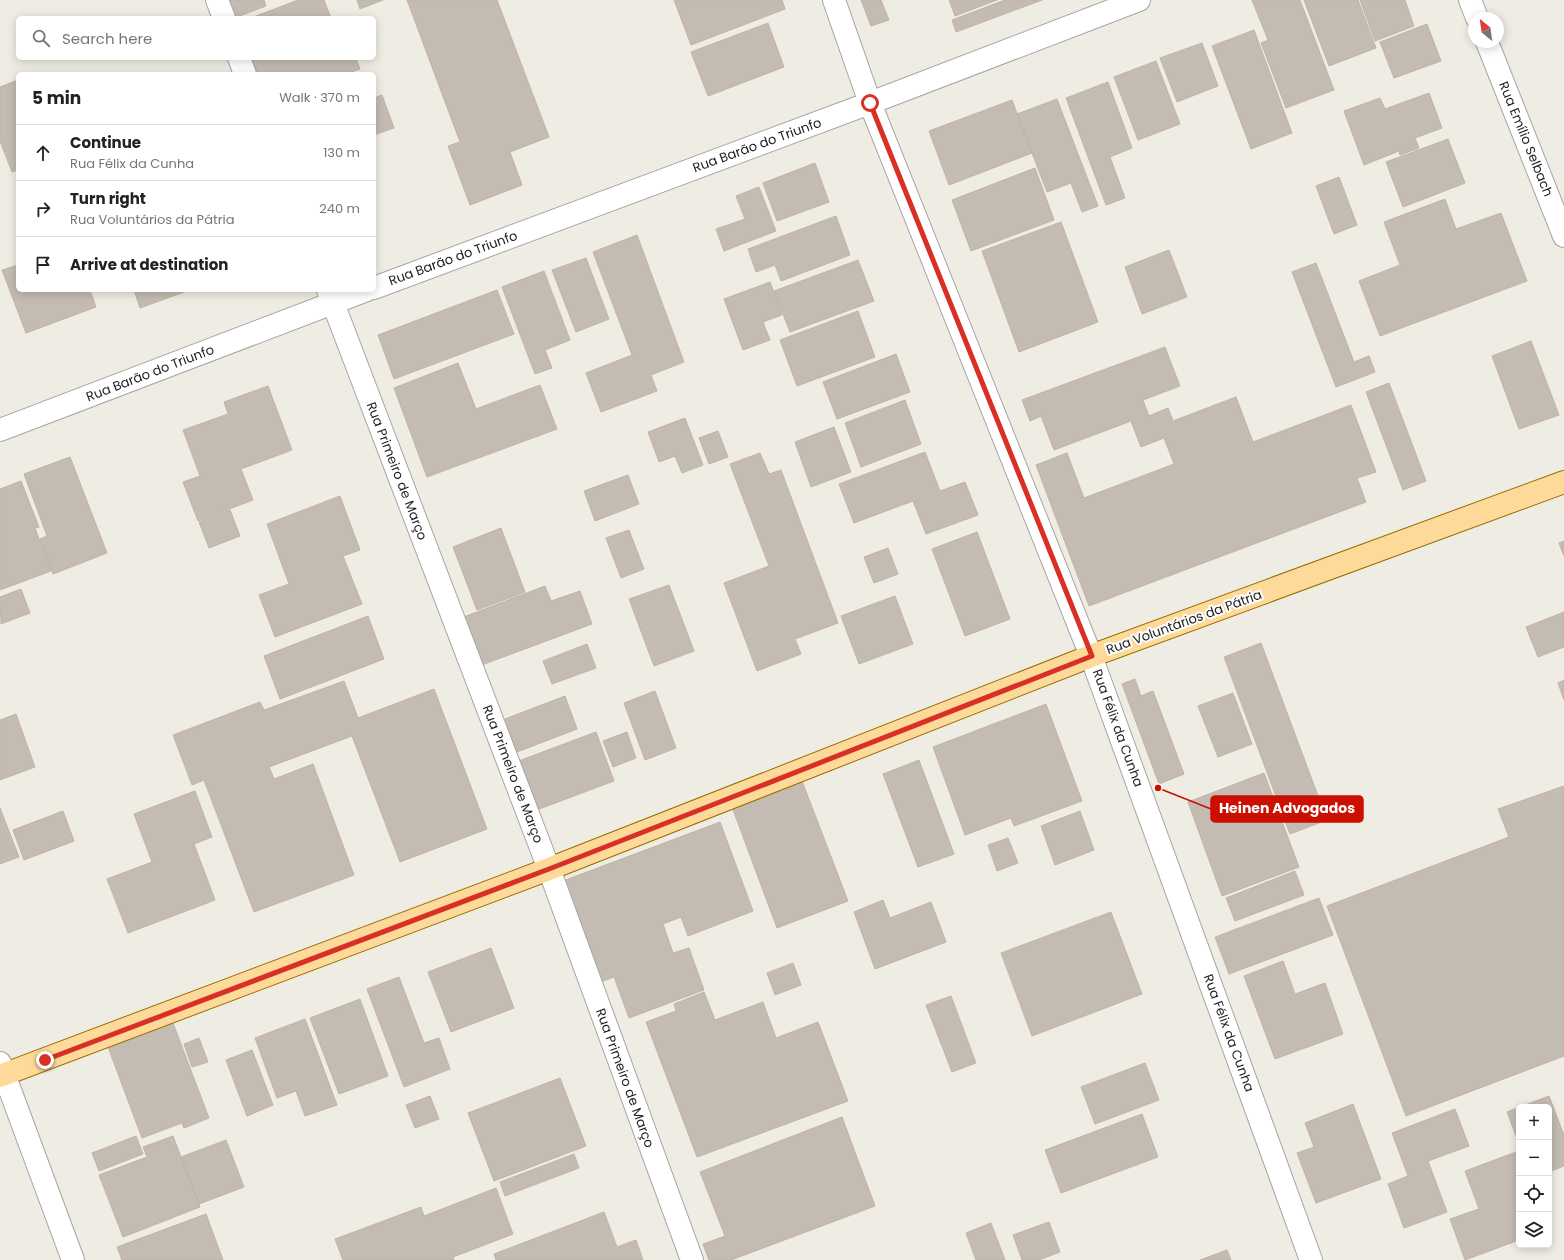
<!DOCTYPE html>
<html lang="en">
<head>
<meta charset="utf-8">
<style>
  body { margin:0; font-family:Poppins,sans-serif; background:#f6f6f6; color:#222 }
  .controls { position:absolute; right:12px; bottom:12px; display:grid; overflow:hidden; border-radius:6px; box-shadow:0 2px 10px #0003 }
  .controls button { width:36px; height:36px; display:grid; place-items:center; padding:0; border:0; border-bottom:1px solid #e0e0e0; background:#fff; color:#222; font:20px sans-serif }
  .compass { position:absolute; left:1468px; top:12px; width:36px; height:36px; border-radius:50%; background:#fff; box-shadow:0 2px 10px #0003; rotate:331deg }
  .stop { position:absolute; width:12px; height:12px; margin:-9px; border:3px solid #d93025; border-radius:50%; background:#fff }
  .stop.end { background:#d93025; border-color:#fff; box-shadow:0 1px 4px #0008 }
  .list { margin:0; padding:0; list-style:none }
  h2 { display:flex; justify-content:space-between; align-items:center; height:52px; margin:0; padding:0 16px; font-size:17px }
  h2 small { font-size:13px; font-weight:400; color:#767676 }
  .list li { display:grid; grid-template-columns:26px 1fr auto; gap:12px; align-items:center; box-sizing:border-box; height:56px; padding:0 16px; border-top:1px solid #e0e0e0 }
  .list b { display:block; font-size:15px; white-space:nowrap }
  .list p { margin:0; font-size:13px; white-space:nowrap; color:#767676 }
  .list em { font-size:13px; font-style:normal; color:#767676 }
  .icon { flex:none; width:22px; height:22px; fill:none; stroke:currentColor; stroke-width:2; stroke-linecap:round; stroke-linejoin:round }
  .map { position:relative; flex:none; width:1564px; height:1260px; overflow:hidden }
  .search { position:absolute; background:#fff; box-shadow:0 2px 10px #0003; left:16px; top:16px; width:360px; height:44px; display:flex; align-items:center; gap:10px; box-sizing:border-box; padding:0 14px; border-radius:6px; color:#767676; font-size:15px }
  .panel { position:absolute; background:#fff; box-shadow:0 2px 10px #0003; left:16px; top:72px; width:360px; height:220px; border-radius:6px }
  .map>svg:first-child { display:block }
</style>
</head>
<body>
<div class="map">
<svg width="1564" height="1260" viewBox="0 0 1564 1260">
  <rect width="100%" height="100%" fill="#efece3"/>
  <path fill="#c4bcb3" stroke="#c1b3a5" d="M227,0H264L266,6L234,18Z
    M298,0H324L331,18H251Z
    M357,0H383L360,9Z
    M407,0H497L549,137L510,152L522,185L470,205L448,146L460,142Z
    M674,0H782L785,9L691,45Z
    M861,0H881L889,20L871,26Z
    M949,0H997L955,16Z
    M1005,0H1042L956,32L952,20Z
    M1252,0H1300L1334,90L1286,108L1261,43L1268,40Z
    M1304,0H1358L1376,48L1329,66Z
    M1360,0H1405L1414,26L1375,41Z
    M768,23L784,67L708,96L691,52Z
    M1427,24L1441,61L1394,78L1380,42Z
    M1254,30L1292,133L1251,149L1212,46Z
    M1202,43L1218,86L1177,102L1160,58Z
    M252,58H356L360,69L346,74H257Z
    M1156,61L1180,124L1138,140L1114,77Z
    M18,80V170L12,172L0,141V87Z
    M1108,82L1132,148L1110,157L1125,198L1106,205L1066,98Z
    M1429,93L1442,128L1415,138L1419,148L1400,155L1399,151L1364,165L1344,111L1380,98L1385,109Z
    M382,95L394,128L374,135V98Z
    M1057,99L1098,206L1082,212L1071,183L1047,192L1017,114Z
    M1012,100L1032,153L949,185L929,131Z
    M1448,139L1465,183L1403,207L1386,162Z
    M815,163L829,202L777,221L763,183Z
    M1035,168L1054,220L971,251L952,200Z
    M1339,177L1357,225L1334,234L1316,186Z
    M759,187L776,231L724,251L716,229L745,219L736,196Z
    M1445,199L1456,229L1501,213L1527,281L1380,336L1359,281L1400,265L1384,222Z
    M836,216L850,255L781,281L775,265L756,272L748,249Z
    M1061,222L1098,322L1019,352L982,251Z
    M637,235L684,362L651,375L657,391L601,412L586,373L632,355L593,252Z
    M1169,250L1187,297L1142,314L1125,267Z
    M586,258L609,319L576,332L552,270Z
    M858,260L874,301L790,332L774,291Z
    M1316,263L1354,362L1369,356L1375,372L1336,387L1292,272Z
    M18,265V290H90L96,307L26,333L2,270Z
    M544,271L570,340L545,350L552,368L535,374L502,287Z
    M770,282L782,315L763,322L770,340L743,350L724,299Z
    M134,290H183L184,292L140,308Z
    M497,290L514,334L394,379L378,335Z
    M858,311L875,357L797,386L780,340Z
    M1531,341L1559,415L1519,429L1492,356Z
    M1165,347L1180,386L1143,400L1149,416L1168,408L1173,421L1236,397L1253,442L1351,405L1376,472L1357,478L1366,502L1089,606L1036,465L1067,453L1084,498L1174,464L1164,438L1141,447L1131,421L1054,450L1041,416L1030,421L1022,400Z
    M896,354L910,392L837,419L823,382Z
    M458,363L476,409L540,385L557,429L427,477L394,388Z
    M1389,383L1426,481L1403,490L1366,392Z
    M268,386L292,450L241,469L253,500L198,521L183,482L200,476L183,430L228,414L224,402Z
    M905,400L921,444L861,467L845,423Z
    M685,418L703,465L682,473L675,456L659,462L648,432Z
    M834,427L851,472L811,487L795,442Z
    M718,431L728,457L709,464L699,438Z
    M925,452L940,491L965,482L978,515L926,534L913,501L854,523L839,484Z
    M760,453L769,474L781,470L838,623L795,639L801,654L757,671L724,583L769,566L730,464Z
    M70,457L107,553L53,574L40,539L47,536L24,474Z
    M628,475L639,504L595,521L584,491Z
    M21,481L39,527L35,528L51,571L0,590V489Z
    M340,496L360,550L343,556L362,604L275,637L259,595L289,584L267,524Z
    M230,510L240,536L209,548L199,522Z
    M501,528L525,592L477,610L453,547Z
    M629,530L644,569L621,578L606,538Z
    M977,532L1010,619L965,636L932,549Z
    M1564,541V556L1559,543Z
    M888,548L898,574L874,583L864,557Z
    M669,585L694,651L654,666L629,599Z
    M545,586L551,601L580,591L592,624L479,666L461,618Z
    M21,589L30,613L1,624L0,597Z
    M895,596L913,644L859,664L841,616Z
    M1564,612V647L1538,657L1526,627Z
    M368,616L384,659L280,699L264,656Z
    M1261,643L1327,820L1290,834L1224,657Z
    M587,644L596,668L552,684L543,661Z
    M1135,679L1141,696L1153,691L1184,774L1159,784L1122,684Z
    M1564,680V700L1558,683Z
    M344,681L358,718L434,689L487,829L400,862L352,736L269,767L274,779L313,764L354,875L254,912L204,780L192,785L173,735L260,702L264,710Z
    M655,691L676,748L645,760L624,703Z
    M1233,693L1252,744L1218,757L1198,706Z
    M565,696L577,729L517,752L505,719Z
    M1046,704L1082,801L1014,826L1011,818L965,835L933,747Z
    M16,714L35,767L0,780V720Z
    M596,732L614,781L534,811L516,762Z
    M627,732L636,758L613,767L603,741Z
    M919,760L954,854L918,867L883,774Z
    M1264,773L1299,867L1222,896L1188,802Z
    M802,781L848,901L777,928L732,807Z
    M1564,786V1056L1406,1116L1327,906L1509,837L1498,809Z
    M195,791L212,837L194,844L215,900L128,933L107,879L152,862L134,814Z
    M0,808L19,857L0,864Z
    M63,811L74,841L24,860L13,830Z
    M1080,811L1094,850L1055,865L1041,826Z
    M720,822L753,911L688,936L681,917L663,924L673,953L689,948L704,990L629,1018L614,977L593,985L555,884Z
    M1008,838L1018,863L997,871L988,845Z
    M1295,871L1304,895L1235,921L1226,898Z
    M1319,898L1333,935L1229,974L1215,937Z
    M883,900L890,918L931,902L946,942L875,969L854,912Z
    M1111,912L1142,994L1032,1036L1001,953Z
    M491,948L514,1008L451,1032L428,972Z
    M1283,961L1295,994L1325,983L1343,1034L1275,1059L1244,976Z
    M793,963L801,985L775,995L767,973Z
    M399,977L424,1043L439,1038L450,1069L404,1087L367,989Z
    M704,992L715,1020L763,1002L776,1038L818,1022L848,1101L697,1157L646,1022L676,1011L674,1004Z
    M951,996L976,1063L952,1072L926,1005Z
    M360,999L388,1076L339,1094L310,1018Z
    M305,1019L337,1105L305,1116L296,1091L277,1098L255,1038Z
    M173,1023L209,1118L184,1128L182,1123L142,1138L108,1047Z
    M199,1038L208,1062L192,1067L184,1044Z
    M252,1050L273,1105L247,1116L226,1060Z
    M1145,1063L1159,1100L1095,1124L1081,1087Z
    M560,1078L586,1146L494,1181L468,1113Z
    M430,1096L439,1119L415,1128L406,1105Z
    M1549,1096L1564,1135V1166L1549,1172V1107H1520Z
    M1353,1104L1381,1179L1316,1203L1297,1153L1314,1147L1305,1123Z
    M1519,1107V1144L1507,1112Z
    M1455,1109L1469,1146L1428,1161L1447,1212L1404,1228L1388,1184L1408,1176L1392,1133Z
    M1142,1114L1158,1157L1061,1193L1045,1150Z
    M842,1117L875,1206L731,1260H709L703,1244L725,1236L700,1172Z
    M136,1136L143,1154L99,1171L92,1153Z
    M173,1136L200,1207L123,1237L99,1175L147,1157L143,1147Z
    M226,1140L244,1187L199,1204L181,1157Z
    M1519,1151V1240L1465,1260L1450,1219L1479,1209L1465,1171Z
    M574,1154L579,1168L505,1196L500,1182Z
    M496,1188L513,1234L453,1257L454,1260H343L335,1239L421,1207L424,1216Z
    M604,1212L617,1247L636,1240L643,1260H496L494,1254Z
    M206,1214L223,1260H122L117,1247Z
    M1049,1222L1060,1252L1039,1260H1022L1013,1235Z
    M991,1223L1005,1260H976L966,1233Z
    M1227,1250L1231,1260H1200Z"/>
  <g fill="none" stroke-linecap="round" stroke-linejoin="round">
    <g stroke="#a5a5a5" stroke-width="24">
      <path id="minor" d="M217,0L224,18
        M834,0L870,103L1091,656L1311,1260
        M1470,0L1477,18
        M1487,42L1564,236
        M239,58L245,74
        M374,288L870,103L1139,0
        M328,290L549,869L692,1260
        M0,430L367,290
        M0,1063L73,1260"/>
    </g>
    <g stroke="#977000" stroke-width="24">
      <path id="major" d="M0,1076L549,869L1091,656L1564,482"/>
    </g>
    <use href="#minor" stroke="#fff" stroke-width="22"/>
    <use href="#major" stroke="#feda9a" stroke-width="22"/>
  </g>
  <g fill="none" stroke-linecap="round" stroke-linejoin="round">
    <path stroke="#d93025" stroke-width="5" d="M45,1060L549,869L1092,656L870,103"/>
  </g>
  <g text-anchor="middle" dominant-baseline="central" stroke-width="4" stroke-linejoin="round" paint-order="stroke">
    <g font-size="13" fill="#1e1e1e" stroke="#fff">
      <text transform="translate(1526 139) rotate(68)">Rua Emílio Selbach</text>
      <text transform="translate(757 145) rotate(-20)">Rua Barão do Triunfo</text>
      <text transform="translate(453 258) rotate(-20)">Rua Barão do Triunfo</text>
      <text transform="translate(150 373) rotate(-21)">Rua Barão do Triunfo</text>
      <text transform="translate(397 471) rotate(69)">Rua Primeiro de Março</text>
      <text transform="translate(1184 622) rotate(-20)">Rua Voluntários da Pátria</text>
      <text transform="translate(1118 728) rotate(70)">Rua Félix da Cunha</text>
      <text transform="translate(513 774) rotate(69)">Rua Primeiro de Março</text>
      <text transform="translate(1229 1033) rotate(70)">Rua Félix da Cunha</text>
      <text transform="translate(625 1078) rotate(70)">Rua Primeiro de Março</text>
    </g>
  </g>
  <path fill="none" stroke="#cb0f00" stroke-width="1.5" d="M1158 788L1211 809"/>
  <circle fill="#cb0f00" stroke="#fff" stroke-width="1.5" cx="1158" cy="788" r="4"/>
  <rect fill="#cb0f00" stroke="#cb0f00" stroke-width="1.5" x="1211" y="796" width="152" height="26" rx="4"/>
  <g font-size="14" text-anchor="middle" font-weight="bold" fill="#fff">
    <text x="1287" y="813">Heinen Advogados</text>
  </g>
</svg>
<div class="controls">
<button>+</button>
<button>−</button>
<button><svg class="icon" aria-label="locate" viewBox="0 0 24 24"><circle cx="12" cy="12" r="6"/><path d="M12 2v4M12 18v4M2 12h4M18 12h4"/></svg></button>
<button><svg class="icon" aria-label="layers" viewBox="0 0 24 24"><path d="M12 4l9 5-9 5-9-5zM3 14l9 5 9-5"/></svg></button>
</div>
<svg class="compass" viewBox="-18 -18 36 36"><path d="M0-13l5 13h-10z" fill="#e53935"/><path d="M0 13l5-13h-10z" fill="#767676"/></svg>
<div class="stop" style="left:870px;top:103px"></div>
<div class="stop end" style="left:45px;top:1060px"></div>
<div class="search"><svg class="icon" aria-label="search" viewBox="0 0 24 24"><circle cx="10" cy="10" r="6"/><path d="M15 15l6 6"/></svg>Search here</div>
<section class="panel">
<h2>5 min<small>Walk · 370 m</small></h2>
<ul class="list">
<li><svg class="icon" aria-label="ahead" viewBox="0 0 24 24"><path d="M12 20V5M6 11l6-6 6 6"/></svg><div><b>Continue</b><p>Rua Félix da Cunha</p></div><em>130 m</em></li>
<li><svg class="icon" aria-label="right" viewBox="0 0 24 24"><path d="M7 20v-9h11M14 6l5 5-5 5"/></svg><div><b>Turn right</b><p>Rua Voluntários da Pátria</p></div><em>240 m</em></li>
<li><svg class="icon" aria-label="arrive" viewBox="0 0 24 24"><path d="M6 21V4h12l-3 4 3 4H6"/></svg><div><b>Arrive at destination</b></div></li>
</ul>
</section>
</div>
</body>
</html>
